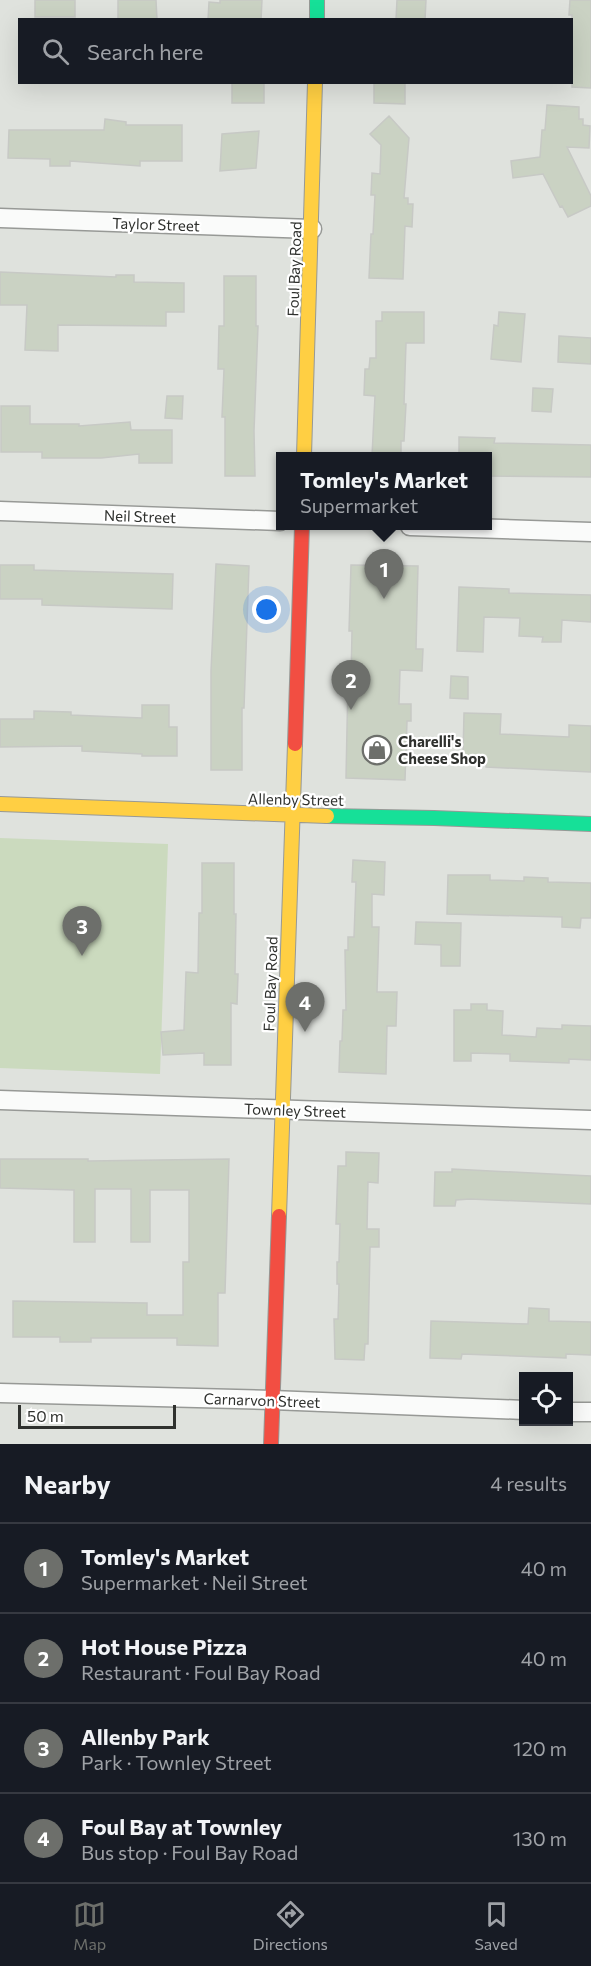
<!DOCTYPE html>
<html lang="en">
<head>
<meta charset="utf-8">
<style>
  body { margin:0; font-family:Commissioner,sans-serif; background:#242831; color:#f1f3f6 }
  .controls { position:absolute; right:18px; bottom:18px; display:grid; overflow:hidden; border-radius:0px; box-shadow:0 6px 24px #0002 }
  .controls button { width:54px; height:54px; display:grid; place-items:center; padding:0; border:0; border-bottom:2px solid #363941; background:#171b24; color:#f1f3f6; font:30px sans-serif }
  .scale { position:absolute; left:18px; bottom:15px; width:158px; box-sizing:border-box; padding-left:6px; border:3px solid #2f312e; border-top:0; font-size:16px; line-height:21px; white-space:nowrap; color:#2f312e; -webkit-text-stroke:4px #fff; paint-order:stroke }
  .you { position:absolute; left:267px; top:610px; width:21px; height:21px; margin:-15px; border:4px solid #fff; border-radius:50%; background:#1a73e8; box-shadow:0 0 0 9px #1a73e833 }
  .badge { display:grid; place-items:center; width:39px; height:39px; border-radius:50%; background:#6d6f6b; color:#fff; font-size:20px; font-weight:700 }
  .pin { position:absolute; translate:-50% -50px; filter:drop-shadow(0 2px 3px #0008) }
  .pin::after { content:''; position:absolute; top:32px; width:21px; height:18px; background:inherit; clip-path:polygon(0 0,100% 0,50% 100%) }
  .popup { position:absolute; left:276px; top:452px; width:216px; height:78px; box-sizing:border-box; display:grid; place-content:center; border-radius:0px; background:#171b24; filter:drop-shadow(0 2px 4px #0005); font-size:20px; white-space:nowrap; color:#9ea1a6 }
  .popup b { font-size:22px; color:#f1f3f6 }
  .popup::after { content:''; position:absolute; left:50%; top:100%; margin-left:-12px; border:12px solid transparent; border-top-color:#171b24 }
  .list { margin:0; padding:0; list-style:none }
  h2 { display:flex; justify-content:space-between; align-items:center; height:78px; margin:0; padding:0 24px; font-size:26px }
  h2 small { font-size:20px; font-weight:400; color:#9ea1a6 }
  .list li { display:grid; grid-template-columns:39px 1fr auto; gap:18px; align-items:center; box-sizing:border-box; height:90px; padding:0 24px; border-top:2px solid #363941 }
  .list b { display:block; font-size:22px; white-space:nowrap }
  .list p { margin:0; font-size:20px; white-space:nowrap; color:#9ea1a6 }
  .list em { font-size:20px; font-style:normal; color:#9ea1a6 }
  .icon { flex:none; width:33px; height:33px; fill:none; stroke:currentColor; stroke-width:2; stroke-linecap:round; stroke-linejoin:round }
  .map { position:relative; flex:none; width:591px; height:1444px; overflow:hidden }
  .search { position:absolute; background:#171b24; box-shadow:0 6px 24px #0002; left:18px; right:18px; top:18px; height:66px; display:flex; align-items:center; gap:15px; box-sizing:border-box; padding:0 21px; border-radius:0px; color:#9ea1a6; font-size:22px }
  .sheet { height:438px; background:#171b24 }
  nav { display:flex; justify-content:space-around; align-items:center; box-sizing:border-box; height:84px; border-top:2px solid #363941; background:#171b24; font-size:16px; color:#9ea1a6 }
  nav a { display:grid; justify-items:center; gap:3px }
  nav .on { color:#6d6f6b }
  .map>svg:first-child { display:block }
</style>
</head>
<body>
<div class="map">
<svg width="591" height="1444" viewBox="0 0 591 1444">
  <rect width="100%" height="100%" fill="#dfe2dd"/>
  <path fill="#cbdabe" d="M0,838L168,844L160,1074L0,1068Z"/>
  <path fill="#cad2c3" stroke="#c7c9c5" stroke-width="1.5" d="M35,0H75V17H35Z
    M118,0H156L157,20H118Z
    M220,0H262L261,20H208L209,2L220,3Z
    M397,0H426L425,20H396Z
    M570,0H591V88L572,87V15H569Z
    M232,82H264V103H232Z
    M374,82H405V104L374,103Z
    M547,105L579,107V119H583V125L590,126L589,148L567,147L591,196V206L568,217L562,206L560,207L543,174L513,178L511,161L540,157L542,130H545Z
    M389,116L409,138L404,198H408V204H413L412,227L405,226L403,279L369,278L371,234H373L375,195H371L372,173L380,174L381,145L370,134Z
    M105,119L126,122V125H182V161H140V166L70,161V166H50V159L8,158L9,130H104Z
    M259,131L256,168L220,171L222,134Z
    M0,272L116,277V275H134V282L184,283V312H166V326L58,325V351L25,350L27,305H0Z
    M224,276H256V326H258L254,431L255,476H225V417H222L224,369H218L219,326H224Z
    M382,312H424V343H406L404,404H406L404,441H401V456H372L375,396L364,395L365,369H369L370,358H376V321H382Z
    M499,312L525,314L521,362L491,359L494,325L498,326Z
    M559,336L591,338V364L558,362Z
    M533,388L553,389L551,412L532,411Z
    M167,396H183L182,419L165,418Z
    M1,406H30V424H79V426L130,422L131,430H172V463H139V454L101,458H42V452H1Z
    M459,437L495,438L494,443L591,445V477L488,476V456H459Z
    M216,564L249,566L244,708H242V770H211V671Z
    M0,565H34V570L173,574L172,609L42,605V599H0Z
    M351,565L418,566L416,649H423L422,671L400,670L399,704H411V721H407L405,780L346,778L348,680H351L352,631H349Z
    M459,587L509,589V593L591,595V622L562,620L561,642H542L543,637L519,636L520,618L484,617L483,652L457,651Z
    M451,676L468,677V699L450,698Z
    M142,705H169V727H177V756H142V754L82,751V746L0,747V719H34V711L71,712V715L142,718Z
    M464,713L501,714L500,734L569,737V725L591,726V772L486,767V763H478V758L463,757Z
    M353,860L385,862L384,895L372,894V927H379L377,992H397L396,1026H387L386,1074L339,1072L340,1041H342L343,1010H346L345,950H348V937H354L356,882H352Z
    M202,863H234V914H236L235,974H238L237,1004L231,1003V1065H204V1053L163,1055L161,1032L184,1030L186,972L198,973L199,913H202Z
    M448,875H490V880L524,881V877L548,878V882L591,883V918H581L580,928L562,927V917L447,914Z
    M416,922L461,923L460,966H441V945L415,944Z
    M471,1004H487V1010L503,1011L502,1035L536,1037L537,1028L562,1029V1025L591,1026V1060L569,1059V1063L510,1061V1054L471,1053V1061H454V1010H471Z
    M346,1152L379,1153L378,1183L368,1182L367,1229H379V1247H370L368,1344H365L364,1360L335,1359L334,1319H338L339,1284H337V1262H339L340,1224H336L338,1166H346Z
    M0,1159H88V1161L229,1159L225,1293H218V1346L177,1345V1338H91V1342H60V1337H13V1301L147,1303V1315H183V1262H189V1190H150V1242H131V1189H95V1242H74V1190L0,1188Z
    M452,1169L591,1176V1204L470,1199L456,1200L455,1206H434L435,1172H452Z
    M529,1308L549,1309V1321L591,1322V1355L566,1354V1358L462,1354L461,1359L430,1358L431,1321L528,1324Z"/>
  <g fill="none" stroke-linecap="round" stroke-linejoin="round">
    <g stroke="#979996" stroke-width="21">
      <path id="street" d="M0,218L312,229
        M0,511L280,521
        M410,526L591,532
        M0,1100L591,1120
        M0,1393L272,1400L524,1410
        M568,1412H591"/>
    </g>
    <g stroke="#979996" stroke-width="16">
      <path id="fast" d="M317,0V20
        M327,816L434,818L591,824"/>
    </g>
    <g stroke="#979996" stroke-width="16">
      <path id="slow" d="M304,456L315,82
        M0,804L327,816
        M279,1216L295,744"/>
    </g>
    <g stroke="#979996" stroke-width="16">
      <path id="jam" d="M295,744L302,526
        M271,1444L279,1216"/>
    </g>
    <use href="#street" stroke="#fafbfa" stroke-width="18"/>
    <use href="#fast" stroke="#16e098" stroke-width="14"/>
    <use href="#slow" stroke="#ffcf43" stroke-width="14"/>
    <use href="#jam" stroke="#f24e42" stroke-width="14"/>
  </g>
  <defs>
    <g id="shop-ring" transform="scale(1.5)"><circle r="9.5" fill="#fff" stroke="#6d6f6b" stroke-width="1.5"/><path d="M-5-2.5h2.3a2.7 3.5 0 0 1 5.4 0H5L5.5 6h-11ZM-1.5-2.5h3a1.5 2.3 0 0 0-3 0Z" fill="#6d6f6b"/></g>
  </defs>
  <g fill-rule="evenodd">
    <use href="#shop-ring" x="377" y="750"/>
  </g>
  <g text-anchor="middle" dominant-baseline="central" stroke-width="4.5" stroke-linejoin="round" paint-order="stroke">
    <g font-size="15" fill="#2f312e" stroke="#fff">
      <text transform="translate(156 224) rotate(2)">Taylor Street</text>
      <text transform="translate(294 269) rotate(-88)">Foul Bay Road</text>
      <text transform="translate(140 516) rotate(2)">Neil Street</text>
      <text transform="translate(296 799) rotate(1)">Allenby Street</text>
      <text transform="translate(270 984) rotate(-88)">Foul Bay Road</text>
      <text transform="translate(295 1110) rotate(2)">Townley Street</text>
      <text transform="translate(262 1400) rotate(2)">Carnarvon Street</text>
    </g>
    <g font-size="15" font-weight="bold" fill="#2f312e" stroke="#fff" text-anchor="start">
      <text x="398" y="741">Charelli's<tspan x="398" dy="17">Cheese Shop</tspan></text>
    </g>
  </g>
</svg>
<div class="controls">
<button><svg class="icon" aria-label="locate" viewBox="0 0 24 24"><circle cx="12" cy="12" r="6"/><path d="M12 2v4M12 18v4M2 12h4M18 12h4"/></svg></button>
</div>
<div class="scale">50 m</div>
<div class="you"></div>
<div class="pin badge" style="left:384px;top:599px">1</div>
<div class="popup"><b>Tomley's Market</b>Supermarket</div>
<div class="pin badge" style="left:351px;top:710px">2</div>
<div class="pin badge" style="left:82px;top:956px">3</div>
<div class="pin badge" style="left:305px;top:1032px">4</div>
<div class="search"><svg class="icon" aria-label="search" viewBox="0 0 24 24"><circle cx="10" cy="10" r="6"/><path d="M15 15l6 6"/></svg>Search here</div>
</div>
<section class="sheet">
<h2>Nearby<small>4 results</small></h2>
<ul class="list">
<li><span class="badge">1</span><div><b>Tomley's Market</b><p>Supermarket · Neil Street</p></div><em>40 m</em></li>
<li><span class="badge">2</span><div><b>Hot House Pizza</b><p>Restaurant · Foul Bay Road</p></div><em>40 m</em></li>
<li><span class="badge">3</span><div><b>Allenby Park</b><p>Park · Townley Street</p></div><em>120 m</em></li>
<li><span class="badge">4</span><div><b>Foul Bay at Townley</b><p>Bus stop · Foul Bay Road</p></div><em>130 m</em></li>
</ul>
</section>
<nav>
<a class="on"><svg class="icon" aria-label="map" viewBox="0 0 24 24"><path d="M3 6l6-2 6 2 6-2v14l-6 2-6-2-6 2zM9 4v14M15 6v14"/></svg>Map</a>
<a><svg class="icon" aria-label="directions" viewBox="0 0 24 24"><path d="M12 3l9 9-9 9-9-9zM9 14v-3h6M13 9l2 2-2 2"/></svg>Directions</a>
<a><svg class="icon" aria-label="saved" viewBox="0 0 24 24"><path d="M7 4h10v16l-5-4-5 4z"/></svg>Saved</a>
</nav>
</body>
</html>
